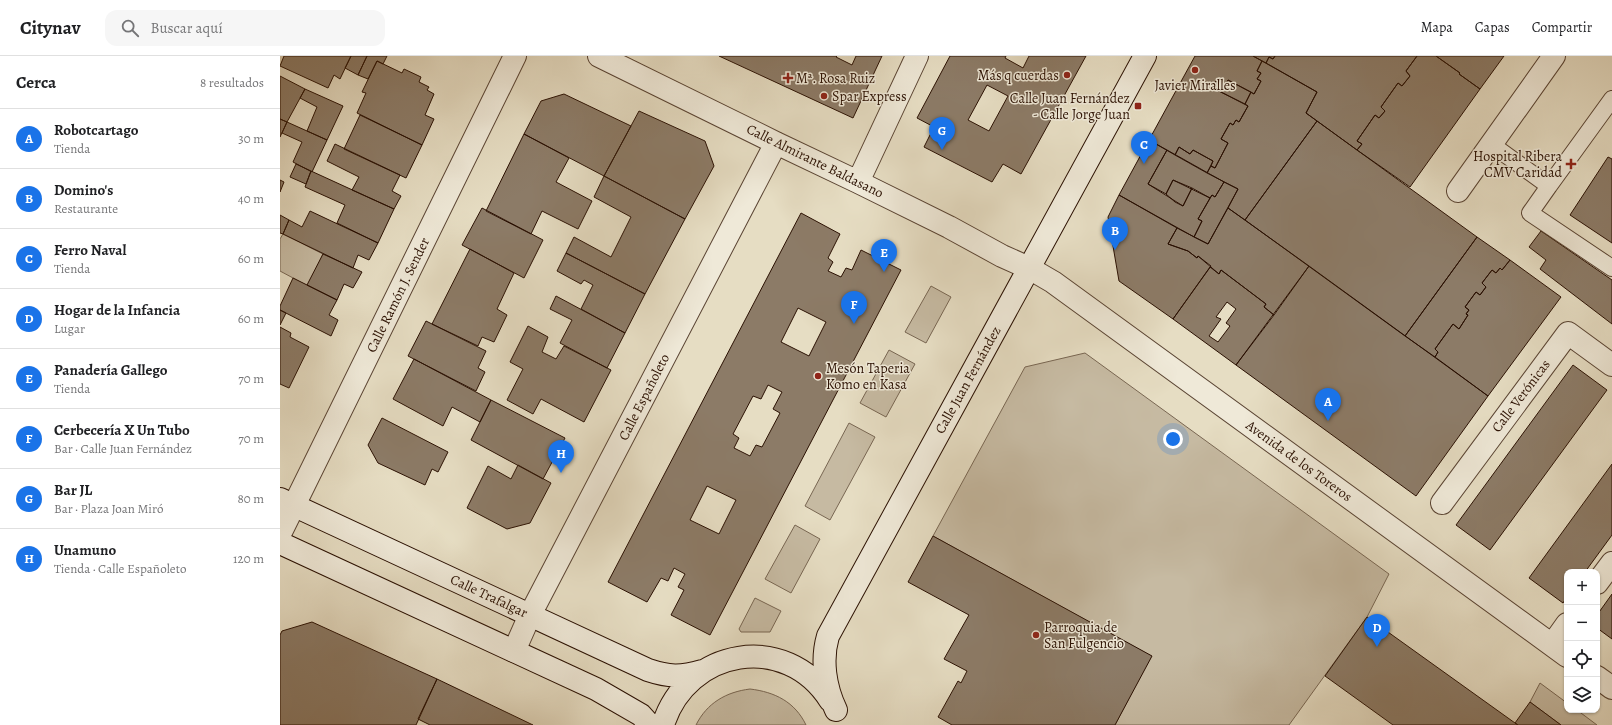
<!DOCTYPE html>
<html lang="es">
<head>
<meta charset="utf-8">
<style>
  body { margin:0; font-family:Alegreya,serif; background:#f6f6f6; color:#202124 }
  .controls { position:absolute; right:12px; bottom:12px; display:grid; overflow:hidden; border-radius:8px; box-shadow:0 1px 3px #0004 }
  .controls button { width:36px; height:36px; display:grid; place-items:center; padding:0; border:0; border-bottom:1px solid #e0e0e0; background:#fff; color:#202124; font:20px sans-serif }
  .you { position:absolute; left:893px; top:383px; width:14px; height:14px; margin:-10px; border:3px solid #fff; border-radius:50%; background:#1a73e8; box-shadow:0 0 0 6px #1a73e833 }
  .badge { display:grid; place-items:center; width:26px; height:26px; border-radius:50%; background:#1a73e8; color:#fff; font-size:13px; font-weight:700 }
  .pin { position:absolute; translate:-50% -33px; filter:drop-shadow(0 1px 2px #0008) }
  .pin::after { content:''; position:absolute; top:21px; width:14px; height:12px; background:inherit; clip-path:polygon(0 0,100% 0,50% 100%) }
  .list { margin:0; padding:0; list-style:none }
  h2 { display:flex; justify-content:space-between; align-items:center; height:52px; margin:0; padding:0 16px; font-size:17px }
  h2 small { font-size:13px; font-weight:400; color:#757577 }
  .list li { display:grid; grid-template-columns:26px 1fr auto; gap:12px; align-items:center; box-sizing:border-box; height:60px; padding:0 16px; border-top:1px solid #e0e0e0 }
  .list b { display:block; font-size:15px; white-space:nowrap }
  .list p { margin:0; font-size:13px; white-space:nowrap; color:#757577 }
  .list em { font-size:13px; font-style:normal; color:#757577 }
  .icon { flex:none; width:22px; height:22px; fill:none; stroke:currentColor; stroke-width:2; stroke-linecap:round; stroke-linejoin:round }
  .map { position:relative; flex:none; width:1332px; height:669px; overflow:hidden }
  header { display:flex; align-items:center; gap:24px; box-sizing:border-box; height:56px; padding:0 20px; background:#fff; border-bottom:1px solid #e0e0e0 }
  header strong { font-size:19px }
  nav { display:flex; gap:22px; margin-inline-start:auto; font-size:14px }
  .search { width:280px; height:36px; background:#f6f6f6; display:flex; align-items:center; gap:10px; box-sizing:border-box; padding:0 14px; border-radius:12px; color:#757577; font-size:15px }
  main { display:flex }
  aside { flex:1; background:#fff }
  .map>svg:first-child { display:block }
</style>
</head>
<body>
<header>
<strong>Citynav</strong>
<div class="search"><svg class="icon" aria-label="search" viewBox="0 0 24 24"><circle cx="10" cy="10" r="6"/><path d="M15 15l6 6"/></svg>Buscar aquí</div>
<nav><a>Mapa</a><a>Capas</a><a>Compartir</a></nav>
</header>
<main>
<aside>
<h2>Cerca<small>8 resultados</small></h2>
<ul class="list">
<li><span class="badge">A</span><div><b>Robotcartago</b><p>Tienda</p></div><em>30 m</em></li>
<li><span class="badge">B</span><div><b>Domino's</b><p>Restaurante</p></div><em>40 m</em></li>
<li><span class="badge">C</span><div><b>Ferro Naval</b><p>Tienda</p></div><em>60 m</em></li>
<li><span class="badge">D</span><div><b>Hogar de la Infancia</b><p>Lugar</p></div><em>60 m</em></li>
<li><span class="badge">E</span><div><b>Panadería Gallego</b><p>Tienda</p></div><em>70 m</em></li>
<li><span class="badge">F</span><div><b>Cerbecería X Un Tubo</b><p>Bar · Calle Juan Fernández</p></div><em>70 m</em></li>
<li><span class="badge">G</span><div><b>Bar JL</b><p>Bar · Plaza Joan Miró</p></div><em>80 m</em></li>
<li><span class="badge">H</span><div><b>Unamuno</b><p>Tienda · Calle Españoleto</p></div><em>120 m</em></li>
</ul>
</aside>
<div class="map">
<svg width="1332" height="669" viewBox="0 0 1332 669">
  <rect width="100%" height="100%" fill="#e6ddc3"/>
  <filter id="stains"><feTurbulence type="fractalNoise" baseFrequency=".005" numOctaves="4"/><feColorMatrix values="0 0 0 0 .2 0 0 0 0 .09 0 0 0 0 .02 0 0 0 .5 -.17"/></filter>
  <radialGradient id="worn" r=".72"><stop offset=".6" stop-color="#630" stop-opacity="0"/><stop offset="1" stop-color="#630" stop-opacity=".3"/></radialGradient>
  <path fill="#c6baa2" stroke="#786652" d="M3,178L43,198L28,230L0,215V183Z
    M651,230L671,241L646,287L625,276Z
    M609,294L635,308L606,361L580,347Z
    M805,297L1109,518L1087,561L1009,669H835L871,600L653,480L745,311Z
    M569,367L595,381L550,464L525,450Z
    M515,469L540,483L511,537L485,523Z
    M475,542L501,555L490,576H461L459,573Z
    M1260,627L1287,647V654H1297L1317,669H1281L1250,646Z
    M470,633C495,636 515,646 526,669H416C427,647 446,636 470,633Z"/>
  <path fill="#8c7b67" stroke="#2b1103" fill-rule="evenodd" d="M4,0H71L60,23L54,19L48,32L0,10Z
    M71,0H87L78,19L65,12Z
    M87,0H107L103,8L97,5L88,23L78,19Z
    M439,0H557L556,1L572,9L576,0H602L573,62Z
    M670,0H726L725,2L743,12L749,0H806L741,118L723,108L712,126L644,91L654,71L637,62ZM707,29L728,40L709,75L688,64Z
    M915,0H973L982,5L977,15L981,17L977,23L981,25L974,38L948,24L945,30L936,25L933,32L968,50L959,66L956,64L953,69L950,67L941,83L948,87L935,112L931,110L933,105L913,94L910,98L899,91L895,99L869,84Z
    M973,0H995L993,3L989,1L986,7Z
    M995,0H1137L1126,15L1130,20L1122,30L1118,27L1101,51L1105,55L1099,62L1095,59L1077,85L1082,88L1077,94L1026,57L1037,36L986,7L989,1L993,3Z
    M1137,0H1156L1180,17L1179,18L1200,33L1130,131L1077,94L1082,88L1077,85L1095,59L1099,62L1105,55L1101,51L1118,27L1122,30L1130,20L1126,15Z
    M1156,0H1224L1200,33L1179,18L1180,17Z
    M97,5L122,17L124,13L141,21L139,26L149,31L147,34L154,38L145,59L154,63L142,89L77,57L86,37L82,36Z
    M982,5L1037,36L1026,57L1037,65L965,164L948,152L958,133L927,117L931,110L935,112L948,87L941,83L950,67L953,69L956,64L959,66L968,50L965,48L971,36L974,38L981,25L977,23L981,17L977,15Z
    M0,20L25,33L7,66L0,63Z
    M948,24L971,36L965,48L933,32L936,25L945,30Z
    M25,33L63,50L47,84L27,75L37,51L20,42Z
    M284,38L351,70L324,120L244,78L261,45Z
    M359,55L425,85L434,110L405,163L324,120Z
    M80,59L142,89L126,122L64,93Z
    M0,63L7,66L0,81Z
    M1037,65L1197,181L1125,280L965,164Z
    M7,66L47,84L32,116L13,106L22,86L2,77Z
    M244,78L289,102L276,126L312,145L298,173L262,155L251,178L206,155Z
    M869,84L887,94L868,128L903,150L912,132L930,142L918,163L922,165L914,181L839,139Z
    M55,88L120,119L112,135L121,140L114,153L72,134L79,121L47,105Z
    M899,91L910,98L913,94L933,105L927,117L895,99Z
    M887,94L944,126L935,141L932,139L930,142L893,124L886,138L868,128Z
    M1328,101L1332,103V187L1290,159Z
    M16,108L31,115L26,128L10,121Z
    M31,115L114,153L98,187L57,167L65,149L25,131Z
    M324,120L405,163L365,238L286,197L294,181L331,201L351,161L314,141Z
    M0,124L4,126L0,136Z
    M893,124L912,132L903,150L895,146L886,138Z
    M944,126L958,133L928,188L914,181L922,165L918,163L932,139L935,141Z
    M839,139L897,172L888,188L908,195L917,202L918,200L931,210L893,263L839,225L828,161Z
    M202,152L263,184L244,222L182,189Z
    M948,152L1029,210L994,259L984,251L986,248L941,214L939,218L918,200L917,202L908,195L888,188L897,172L928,188Z
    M30,155L98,187L89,204L78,199L73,212L3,178L9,164L22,171Z
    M521,157L560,178L548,202L553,206L548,215L561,221L566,212L572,214L581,194L621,214L430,579L391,559L404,534L398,531L405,518L394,512L388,525L381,522L367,546L328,526ZM518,252L546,266L529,300L501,286ZM488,329L502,336L493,353L500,357L482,391L476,389L470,400L454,392L459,382L453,378L473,340L481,343ZM427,430L456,444L439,478L410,464Z
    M0,159L9,164L3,178L0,177Z
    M1261,175L1332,224V268L1260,213L1266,204L1249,191Z
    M1197,181L1230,204L1222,214L1220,212L1216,217L1212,214L1202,227L1206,231L1200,239L1196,236L1185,251L1189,254L1186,258L1188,259L1179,273L1173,268L1155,293L1158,296L1155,301L1125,280Z
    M190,193L234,217L217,253L227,259L214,286L202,281L198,290L152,268Z
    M286,197L365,238L345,277L301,253L313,229L304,224L301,228L277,215Z
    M43,198L82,216L73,232L64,228L57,244L27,229Z
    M1230,204L1281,241L1208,340L1155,301L1158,296L1155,293L1173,268L1179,273L1188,259L1186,258L1189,254L1185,251L1196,236L1200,239L1206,231L1202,227L1212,214L1216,217L1220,212L1222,214Z
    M1029,210L1208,340L1136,440L956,309Z
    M930,211L939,218L941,214L986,248L984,251L994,259L956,309L893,263Z
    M13,222L57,244L49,259L58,264L51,280L0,254V250Z
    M276,240L345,277L327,312L280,287L292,264L270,253Z
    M947,246L956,253L946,267L950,270L938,286L929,280L941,263L936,261Z
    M0,254L6,257L0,269Z
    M146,265L206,295L198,312L205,316L196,335L128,300Z
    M248,270L268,281L262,296L276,303L284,290L331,314L304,366L261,343L253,358L227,344L243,313L230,306Z
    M0,271L11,277L10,281L29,291L9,332L0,328Z
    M134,303L211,344L200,366L172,351L163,370L113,343Z
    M1293,309L1327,334L1210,494L1176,469Z
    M211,344L285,382L263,423L191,384Z
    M102,362L168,396L158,416L152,413L145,429L98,407L88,389Z
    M1332,408V479L1305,516H1287V541L1283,547L1249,522Z
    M238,409L271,427L250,467L227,473L187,452L208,410L231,423Z
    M653,480L872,600L835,669H672L658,661L678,625L681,627L687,615L664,603L689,559L628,526Z
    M1332,538V583L1317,572V559Z
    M1087,561L1235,667L1238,669H1113L1045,620Z
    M32,566L157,623L136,669H0V579L2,575Z
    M157,623L253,669H150L138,663Z
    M1250,646L1281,669H1238L1235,667Z"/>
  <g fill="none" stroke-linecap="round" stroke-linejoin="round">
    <g stroke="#5a4433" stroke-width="18">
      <path id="lane" d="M1211,88L1269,130L1250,157L1332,212
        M1269,130L1332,43"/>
    </g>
    <g stroke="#5a4433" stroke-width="24">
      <path id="street" d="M319,0L496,87L578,126L669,171L722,200L749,212L773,226L1287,600
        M578,126L637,0
        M1178,135L1274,0
        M1162,447L1288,277L1332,309
        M0,478L235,0
        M1317,527L1332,507
        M1272,589L1287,568
        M234,595L250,559L496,87
        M1317,621L1332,632"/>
    </g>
    <g stroke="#2b1103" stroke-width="24">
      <path id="secondary" d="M0,443L368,614C389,621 401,621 422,615
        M0,487L316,633L361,659L370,669
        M556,654C545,631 541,604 548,580L865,0
        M383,669C407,592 506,575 550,644"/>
    </g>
    <use href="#lane" stroke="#efe9d8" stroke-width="16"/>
    <use href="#street" stroke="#efe9d8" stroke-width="22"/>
    <use href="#secondary" stroke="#efe9d8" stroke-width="22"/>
  </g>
  <g fill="#8f2418" stroke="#efe9d8" stroke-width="1.5">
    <circle cx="915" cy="14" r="4"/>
    <circle cx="787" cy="19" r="4"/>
    <path d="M506 16h4v4h4v4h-4v4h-4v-4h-4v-4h4z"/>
    <circle cx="544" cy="40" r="4"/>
    <rect x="854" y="46" width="8" height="8" rx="2"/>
    <path d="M1289 102h4v4h4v4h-4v4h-4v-4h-4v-4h4z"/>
    <circle cx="538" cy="320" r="4"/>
    <circle cx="756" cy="579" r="4"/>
  </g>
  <g text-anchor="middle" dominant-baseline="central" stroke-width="3" stroke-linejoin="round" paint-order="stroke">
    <g font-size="14" fill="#2b1103" stroke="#efe9d8" text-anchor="start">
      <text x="779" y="19" text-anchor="end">Más q cuerdas</text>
      <text x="516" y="22">Mª. Rosa Ruiz</text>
      <text x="915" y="29" text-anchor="middle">Javier Miralles</text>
      <text x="552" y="40">Spar Express</text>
      <text x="850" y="42" text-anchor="end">Calle Juan Fernández<tspan x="850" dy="16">- Calle Jorge Juan</tspan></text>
      <text x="1282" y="100" text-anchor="end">Hospital Ribera<tspan x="1282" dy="16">CMV Caridad</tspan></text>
      <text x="546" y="312">Mesón Taperia<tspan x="546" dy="16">Komo en Kasa</tspan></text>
      <text x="764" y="571">Parroquia de<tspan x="764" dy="16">San Fulgencio</tspan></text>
    </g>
    <g font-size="14" fill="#2b1103" stroke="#efe9d8">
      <text transform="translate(535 105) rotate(26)">Calle Almirante Baldasano</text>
      <text transform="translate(118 239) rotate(-64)">Calle Ramón J. Sender</text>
      <text transform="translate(688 324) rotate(-61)">Calle Juan Fernández</text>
      <text transform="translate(1241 340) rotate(-53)">Calle Verónicas</text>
      <text transform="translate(364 341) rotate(-63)">Calle Españoleto</text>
      <text transform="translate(1019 405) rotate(36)">Avenida de los Toreros</text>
      <text transform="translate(209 540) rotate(25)">Calle Trafalgar</text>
    </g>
  </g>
  <rect width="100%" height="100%" filter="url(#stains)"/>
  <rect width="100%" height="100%" fill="url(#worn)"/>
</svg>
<div class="controls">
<button>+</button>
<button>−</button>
<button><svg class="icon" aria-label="locate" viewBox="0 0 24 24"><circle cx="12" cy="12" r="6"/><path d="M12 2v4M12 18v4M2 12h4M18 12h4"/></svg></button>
<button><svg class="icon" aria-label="layers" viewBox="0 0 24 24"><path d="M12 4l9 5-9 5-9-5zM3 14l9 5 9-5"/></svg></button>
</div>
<div class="you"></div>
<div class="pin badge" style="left:1048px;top:365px">A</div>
<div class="pin badge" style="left:835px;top:194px">B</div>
<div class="pin badge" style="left:864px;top:108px">C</div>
<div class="pin badge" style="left:1097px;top:591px">D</div>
<div class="pin badge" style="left:604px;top:216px">E</div>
<div class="pin badge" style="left:574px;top:268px">F</div>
<div class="pin badge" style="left:662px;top:94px">G</div>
<div class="pin badge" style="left:281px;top:417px">H</div>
</div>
</main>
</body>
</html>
